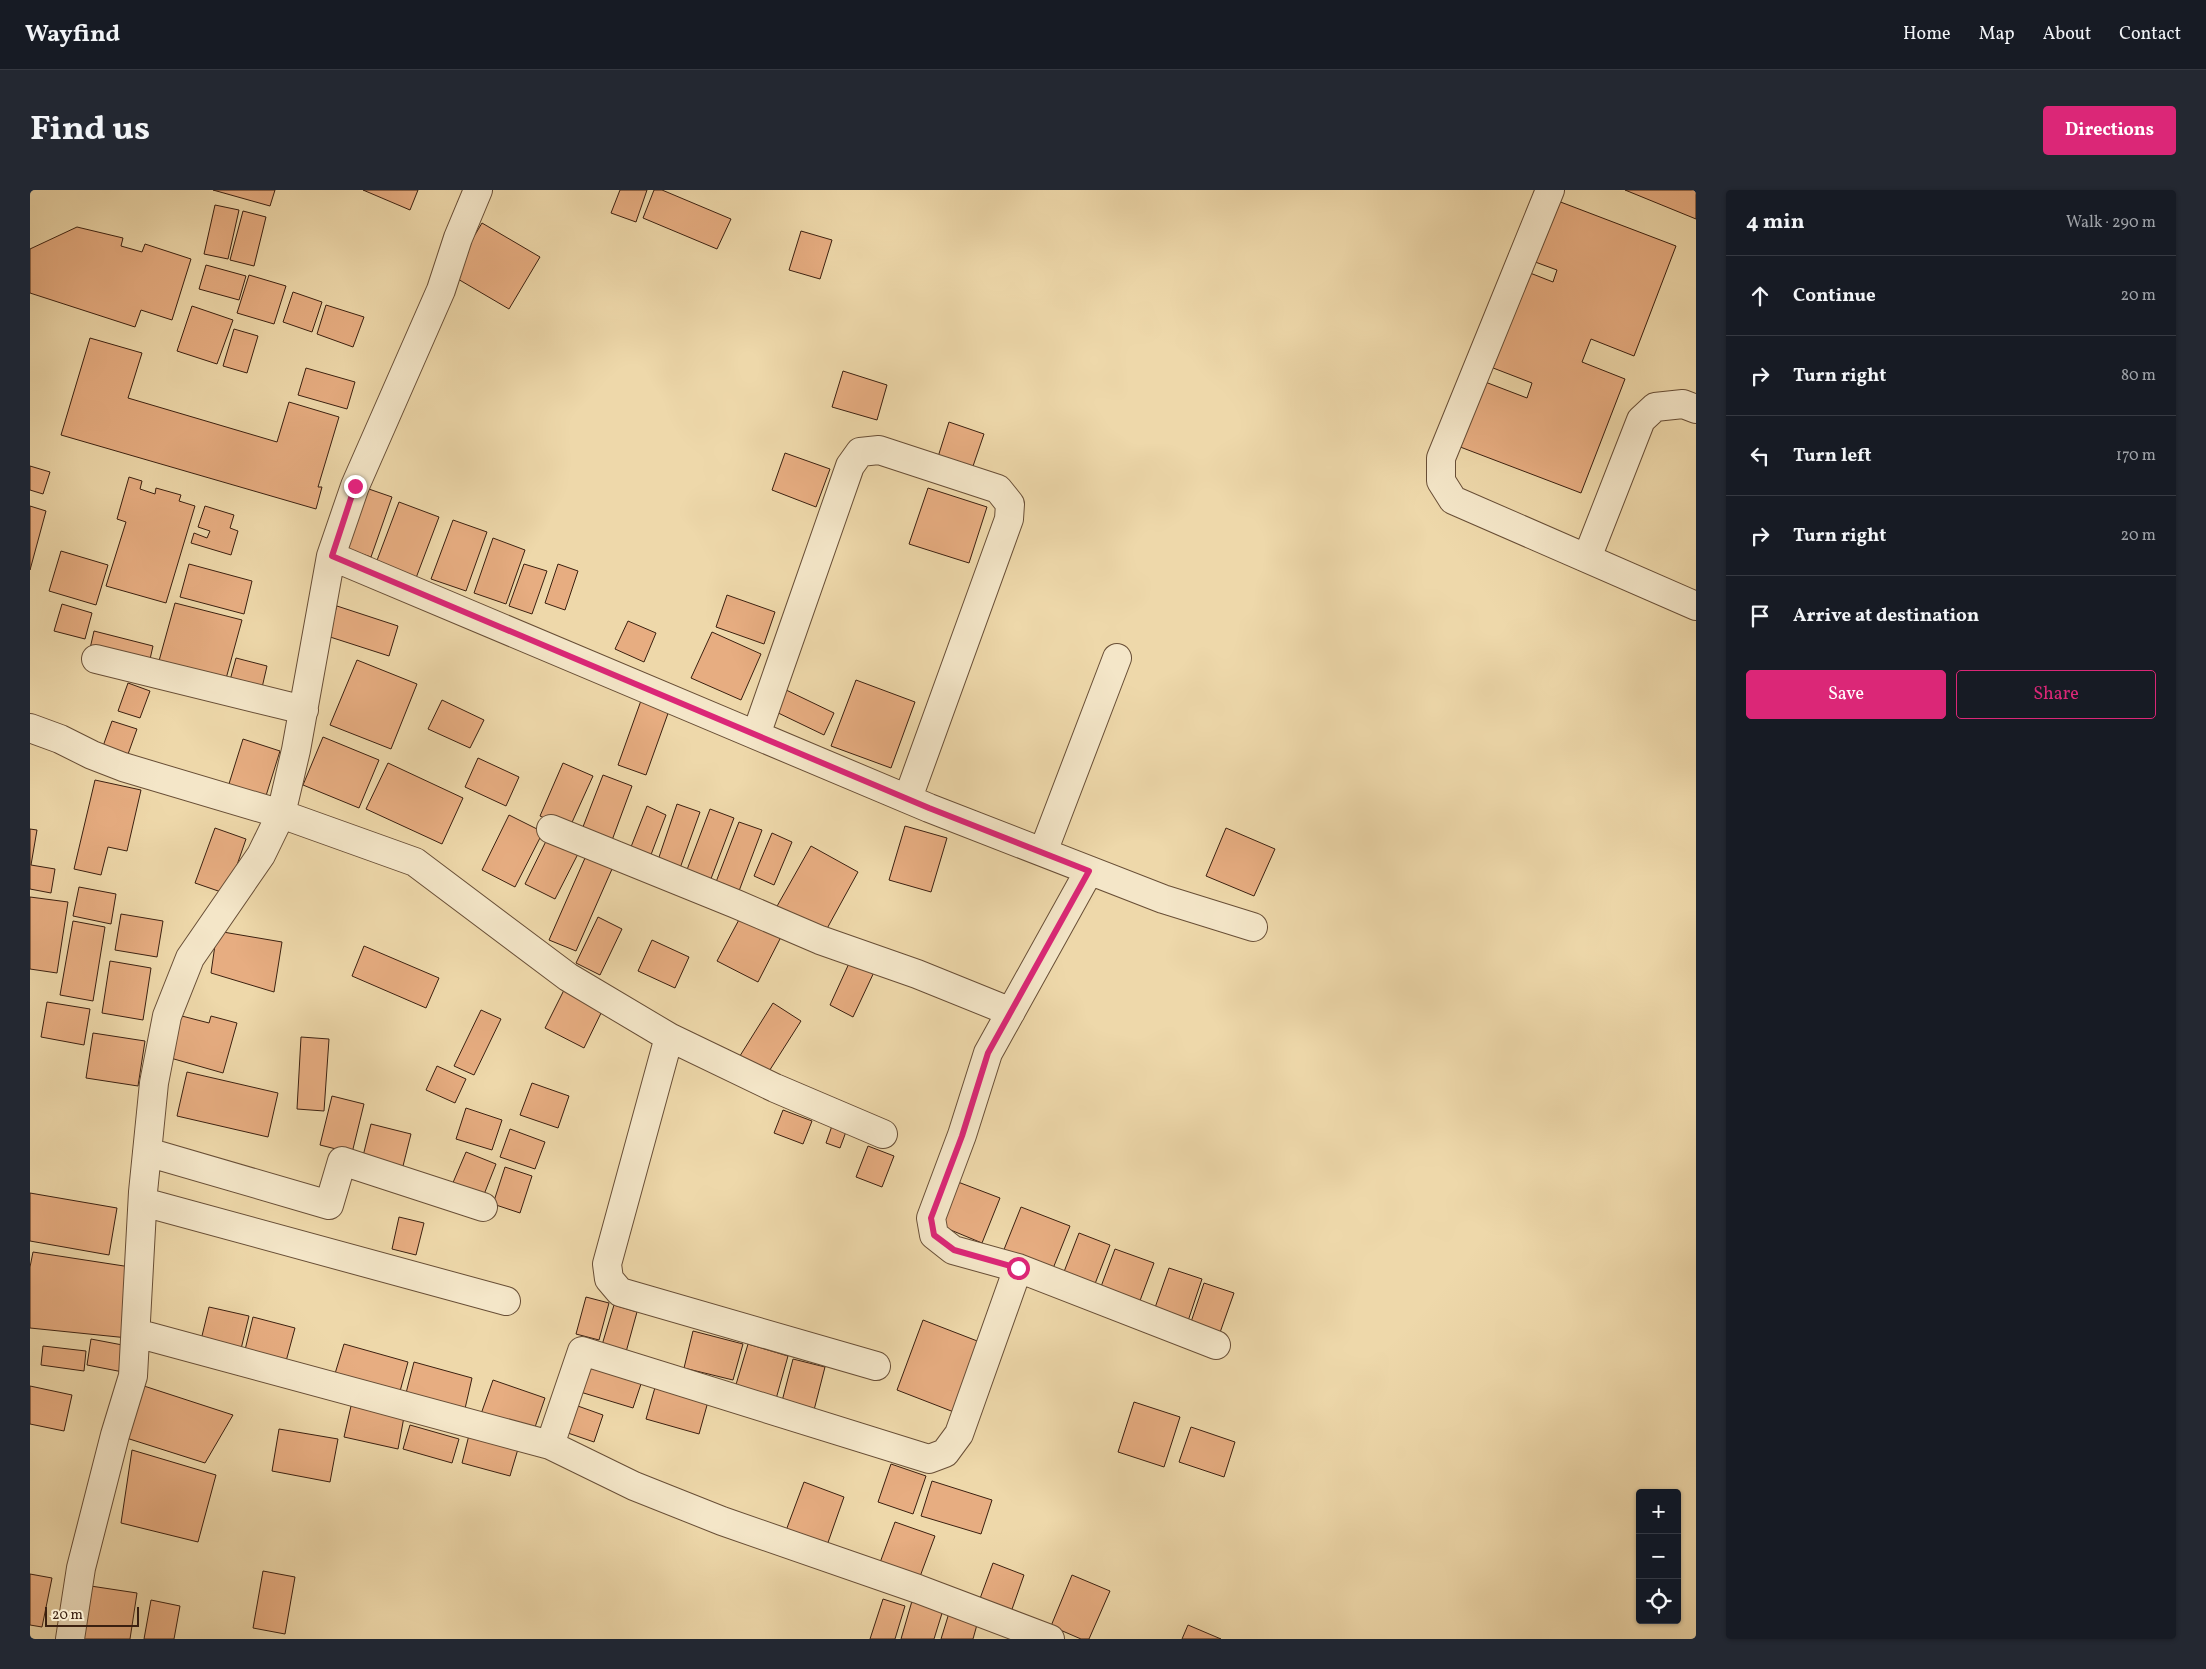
<!DOCTYPE html>
<html lang="en">
<head>
<meta charset="utf-8">
<style>
  body { margin:0; font-family:Vollkorn,serif; background:#242831; color:#f1f3f6 }
  .controls { position:absolute; right:15px; bottom:15px; display:grid; overflow:hidden; border-radius:5px; box-shadow:0 1px 4px #0004 }
  .controls button { width:45px; height:45px; display:grid; place-items:center; padding:0; border:0; border-bottom:1px solid #363941; background:#171b24; color:#f1f3f6; font:25px sans-serif }
  .scale { position:absolute; left:15px; bottom:12px; width:94px; box-sizing:border-box; padding-left:5px; border:2px solid #3b2010; border-top:0; font-size:14px; line-height:18px; white-space:nowrap; color:#3b2010; -webkit-text-stroke:4px #f4e6c8; paint-order:stroke }
  .stop { position:absolute; width:15px; height:15px; margin:-11px; border:4px solid #db2777; border-radius:50%; background:#fff }
  .stop.end { background:#db2777; border-color:#fff; box-shadow:0 1px 5px #0008 }
  .list { margin:0; padding:0; list-style:none }
  h2 { display:flex; justify-content:space-between; align-items:center; height:65px; margin:0; padding:0 20px; font-size:21px }
  h2 small { font-size:16px; font-weight:400; color:#9ea1a6 }
  .list li { display:grid; grid-template-columns:32px 1fr auto; gap:15px; align-items:center; box-sizing:border-box; height:80px; padding:0 20px; border-top:1px solid #363941 }
  .list b { display:block; font-size:19px; white-space:nowrap }
  .list em { font-size:16px; font-style:normal; color:#9ea1a6 }
  .actions { display:flex; gap:10px; padding:15px 20px }
  .actions a { flex:1; padding:11px 0; border:1px solid #db2777; border-radius:5px; text-align:center; font-size:18px; color:#db2777 }
  .actions .main { background:#db2777; color:#fff }
  .icon { flex:none; width:28px; height:28px; fill:none; stroke:currentColor; stroke-width:2; stroke-linecap:round; stroke-linejoin:round }
  .map { position:relative; flex:none; width:1666px; height:1449px; overflow:hidden; border-radius:5px }
  header { display:flex; align-items:center; gap:30px; box-sizing:border-box; height:70px; padding:0 25px; background:#171b24; border-bottom:1px solid #363941 }
  header strong { font-size:24px }
  nav { display:flex; gap:28px; margin-inline-start:auto; font-size:18px }
  .intro { display:flex; align-items:center; justify-content:space-between; box-sizing:border-box; height:120px; padding:0 30px }
  h1 { margin:0; font-size:35px }
  .button { padding:12px 22px; border-radius:5px; background:#db2777; color:#fff; font-size:18px; font-weight:700 }
  main { display:flex; gap:30px; padding:0 30px }
  aside { flex:1; background:#171b24; border-radius:5px; box-shadow:0 1px 4px #0004 }
  .map>svg:first-child { display:block }
</style>
</head>
<body>
<header>
<strong>Wayfind</strong>
<nav><a>Home</a><a>Map</a><a>About</a><a>Contact</a></nav>
</header>
<div class="intro"><h1>Find us</h1><a class="button">Directions</a></div>
<main>
<div class="map">
<svg width="1666" height="1449" viewBox="0 0 1666 1449">
  <rect width="100%" height="100%" fill="#eed8aa"/>
  <filter id="stains"><feTurbulence type="fractalNoise" baseFrequency=".004" numOctaves="4"/><feColorMatrix values="0 0 0 0 .2 0 0 0 0 .09 0 0 0 0 .02 0 0 0 .5 -.17"/></filter>
  <radialGradient id="worn" r=".72"><stop offset=".6" stop-color="#630" stop-opacity="0"/><stop offset="1" stop-color="#630" stop-opacity=".3"/></radialGradient>
  <path fill="#e7ad81" stroke="#3b2010" d="M183,0H245L240,16Z
    M333,0H388L380,20Z
    M590,0H617L606,32L581,23Z
    M624,0H632L701,29L687,59L613,28Z
    M1595,0H1666V29Z
    M1520,8L1646,56L1604,166L1561,149L1552,172L1595,189L1551,303L1425,255L1450,190L1497,208L1502,193L1458,176L1495,81L1523,92L1527,80L1497,69Z
    M185,15L209,20L198,69L174,64Z
    M213,21L236,27L224,76L200,70Z
    M452,33L510,67L479,119L421,85Z
    M47,37L93,48L91,56L112,62L115,54L161,69L142,130L111,120L105,137L0,103V59Z
    M771,41L802,50L790,89L759,80Z
    M176,75L216,86L209,110L169,99Z
    M219,85L256,96L244,134L207,123Z
    M263,102L292,112L282,142L253,132Z
    M296,115L334,127L323,157L287,144Z
    M162,116L203,130L187,174L147,161Z
    M204,139L228,146L217,183L193,176Z
    M60,148L112,163L98,208L247,252L259,212L309,227L288,297H292L286,319L31,245Z
    M276,178L325,192L317,219L268,205Z
    M813,181L857,195L847,230L802,217Z
    M919,232L954,244L941,282L907,270Z
    M755,263L800,279L786,317L742,300Z
    M0,276L20,282L13,304L0,300Z
    M99,287L112,291L110,299L125,304L126,298L151,305L149,311L165,316L136,413L76,396L96,332L87,329Z
    M333,297L362,307L341,367L311,357Z
    M898,298L957,317L939,373L879,354Z
    M369,312L409,327L386,388L346,373Z
    M0,316L16,321L0,380Z
    M175,316L204,325L200,338L208,341L201,365L161,353L164,343L177,348L180,341L168,337Z
    M423,330L457,342L436,401L401,389Z
    M463,348L495,360L476,414L444,403Z
    M31,361L78,375L66,415L19,401Z
    M159,374L222,391L214,424L150,407Z
    M494,374L517,381L502,424L479,416Z
    M528,374L548,381L535,420L515,413Z
    M697,405L745,422L734,454L686,437Z
    M145,413L212,430L194,496L127,478Z
    M32,414L62,423L55,449L24,441Z
    M307,416L368,436L359,466L297,446Z
    M598,431L626,443L614,472L585,459Z
    M64,441L123,456L118,478L59,463Z
    M682,442L731,464L711,510L661,488Z
    M206,468L237,476L231,502L199,494Z
    M327,470L387,494L361,559L300,535Z
    M826,490L885,512L861,578L801,556Z
    M98,493L120,501L110,528L88,521Z
    M752,498L804,523L794,545L742,520Z
    M613,505L641,515L616,585L588,575Z
    M412,510L454,530L440,558L398,539Z
    M82,531L107,539L97,567L72,559Z
    M293,547L349,570L329,618L273,595Z
    M213,549L250,561L235,609L198,597Z
    M448,568L489,587L476,616L435,597Z
    M358,573L433,608L412,654L336,619Z
    M533,573L563,586L539,639L510,626Z
    M573,585L602,596L581,653L551,642Z
    M65,590L111,600L97,661L78,657L71,685L44,679Z
    M647,614L670,622L649,681L627,673Z
    M617,616L636,625L619,670L599,662Z
    M680,619L704,628L679,694L655,685Z
    M479,625L513,642L485,697L452,680Z
    M709,632L732,640L709,701L686,692Z
    M875,636L917,648L901,702L859,690Z
    M185,638L216,649L197,704L165,693Z
    M1196,638L1245,659L1224,706L1176,686Z
    M0,639L7,640L1,675L25,679L21,703L0,699Z
    M742,643L762,652L744,695L724,686Z
    M519,645L550,660L525,709L495,694Z
    M781,656L828,682L794,744L746,718Z
    M559,659L586,670L546,761L519,750Z
    M49,697L86,704L81,734L43,726Z
    M0,707L38,712L27,783L0,779Z
    M91,724L133,731L127,767L85,760Z
    M712,724L752,745L728,792L687,771Z
    M568,727L592,739L570,785L546,773Z
    M43,731L75,737L63,811L30,805Z
    M187,741L252,752L244,802L181,783Z
    M622,750L659,767L645,798L608,781Z
    M334,756L409,788L396,818L322,786Z
    M821,769L845,780L823,827L800,815Z
    M80,771L121,778L113,830L72,823Z
    M535,798L574,817L554,858L515,838Z
    M17,812L60,819L54,855L11,847Z
    M743,813L771,831L736,886L708,869Z
    M451,820L471,829L444,885L424,876Z
    M148,825L179,833L181,826L207,833L193,883L137,867Z
    M63,843L115,851L108,896L56,888Z
    M271,847L299,849L294,921L267,919Z
    M407,876L436,889L425,913L396,900Z
    M157,882L248,903L238,947L147,926Z
    M502,893L539,906L528,938L490,925Z
    M302,906L334,914L322,963L290,955Z
    M436,918L472,930L462,960L426,949Z
    M753,920L782,931L773,954L744,943Z
    M803,933L817,939L810,958L796,953Z
    M341,934L381,944L372,980L332,970Z
    M480,939L515,952L505,979L470,967Z
    M838,956L864,966L852,997L826,987Z
    M436,962L466,974L453,1007L422,995Z
    M475,977L502,986L490,1023L463,1014Z
    M928,992L970,1008L952,1053L911,1036Z
    M0,1003L87,1018L79,1065L0,1051Z
    M991,1017L1040,1036L1022,1081L973,1062Z
    M369,1027L394,1033L386,1065L362,1059Z
    M1049,1043L1080,1055L1063,1099L1032,1087Z
    M1085,1059L1124,1073L1108,1116L1069,1102Z
    M3,1062L107,1078L98,1148L0,1138V1077Z
    M1139,1078L1172,1089L1155,1140L1121,1129Z
    M1174,1093L1204,1103L1187,1151L1158,1141Z
    M556,1107L579,1113L569,1150L546,1144Z
    M584,1115L607,1122L596,1162L572,1155Z
    M179,1117L219,1126L211,1159L171,1150Z
    M223,1127L265,1138L255,1175L214,1164Z
    M893,1130L955,1154L929,1224L867,1200Z
    M663,1141L713,1154L703,1190L654,1178Z
    M61,1149L103,1157L98,1183L57,1175Z
    M314,1154L378,1172L369,1205L304,1187Z
    M718,1154L758,1166L746,1209L705,1198Z
    M13,1156L56,1161L54,1181L11,1175Z
    M763,1169L795,1177L783,1224L751,1215Z
    M384,1172L442,1188L434,1223L375,1207Z
    M556,1173L612,1191L603,1218L547,1201Z
    M463,1190L515,1208L503,1243L451,1224Z
    M626,1194L679,1208L669,1244L616,1229Z
    M0,1196L42,1205L34,1241L0,1234Z
    M114,1196L203,1225L175,1273L90,1246Z
    M1104,1212L1150,1227L1134,1277L1088,1262Z
    M545,1215L573,1225L564,1252L535,1242Z
    M321,1216L374,1227L368,1259L314,1247Z
    M380,1235L429,1249L422,1273L373,1259Z
    M1161,1237L1205,1252L1194,1287L1149,1272Z
    M249,1239L308,1249L300,1292L242,1281Z
    M439,1245L488,1259L480,1286L432,1273Z
    M102,1260L186,1285L168,1352L91,1333Z
    M861,1274L896,1286L883,1324L848,1312Z
    M902,1291L962,1310L951,1344L891,1326Z
    M774,1292L814,1307L795,1361L754,1346Z
    M865,1332L905,1346L888,1392L848,1378Z
    M963,1373L994,1385L980,1425L948,1414Z
    M233,1381L265,1387L255,1444L223,1438Z
    M0,1384L22,1388L12,1437L0,1435Z
    M1042,1385L1080,1401L1059,1449H1051L1021,1436Z
    M54,1395L107,1403L100,1449H46Z
    M853,1409L875,1416L865,1449H840Z
    M121,1410L150,1416L144,1449H114Z
    M882,1411L913,1420L904,1449H871Z
    M919,1423L948,1431L943,1449H911Z
    M1158,1435L1191,1449H1152Z"/>
  <g fill="none" stroke-linecap="round" stroke-linejoin="round">
    <g stroke="#684e36" stroke-width="30">
      <path id="minor" d="M1520,0L1411,268V291L1423,310L1666,416
        M301,366L899,618L1133,709L1223,737
        M1557,368L1611,230L1625,217L1653,214L1666,219
        M66,469L274,520
        M0,538L30,549L62,565L93,577L251,624L385,672L538,787L639,847L577,1074L579,1089L590,1102L846,1176
        M726,545L820,276L830,262L849,260L968,299L980,314L979,329L878,608
        M521,639L706,714L790,750L887,784L981,822
        M1013,662L1087,468
        M1059,681L958,863L932,945L901,1028L904,1045L923,1060L988,1078L1186,1155
        M639,847L745,898L853,944
        M117,962L299,1015L312,971L453,1017
        M113,1012L476,1111
        M106,1143L520,1255L604,1296L692,1331L888,1399L1020,1449
        M520,1255L552,1161L899,1269L915,1263L929,1244L988,1078
        M40,1449L51,1378L85,1245L103,1186L113,1002L124,893L137,826L160,768L231,665L251,624L266,560L301,366L325,296L411,100L428,48L448,0"/>
    </g>
    <use href="#minor" stroke="#f4e6c8" stroke-width="28"/>
  </g>
  <g fill="none" stroke-linecap="round" stroke-linejoin="round">
    <path stroke="#db2777" stroke-width="6" d="M325,296L302,366L899,618L1059,681L958,863L932,946L901,1028L904,1045L924,1060L988,1078"/>
  </g>
  <rect width="100%" height="100%" filter="url(#stains)"/>
  <rect width="100%" height="100%" fill="url(#worn)"/>
</svg>
<div class="controls">
<button>+</button>
<button>−</button>
<button><svg class="icon" aria-label="locate" viewBox="0 0 24 24"><circle cx="12" cy="12" r="6"/><path d="M12 2v4M12 18v4M2 12h4M18 12h4"/></svg></button>
</div>
<div class="scale">20 m</div>
<div class="stop" style="left:988px;top:1078px"></div>
<div class="stop end" style="left:325px;top:296px"></div>
</div>
<aside>
<h2>4 min<small>Walk · 290 m</small></h2>
<ul class="list">
<li><svg class="icon" aria-label="ahead" viewBox="0 0 24 24"><path d="M12 20V5M6 11l6-6 6 6"/></svg><div><b>Continue</b></div><em>20 m</em></li>
<li><svg class="icon" aria-label="right" viewBox="0 0 24 24"><path d="M7 20v-9h11M14 6l5 5-5 5"/></svg><div><b>Turn right</b></div><em>80 m</em></li>
<li><svg class="icon" aria-label="left" viewBox="0 0 24 24"><path d="M17 20v-9H6M10 6l-5 5 5 5"/></svg><div><b>Turn left</b></div><em>170 m</em></li>
<li><svg class="icon" aria-label="right" viewBox="0 0 24 24"><path d="M7 20v-9h11M14 6l5 5-5 5"/></svg><div><b>Turn right</b></div><em>20 m</em></li>
<li><svg class="icon" aria-label="arrive" viewBox="0 0 24 24"><path d="M6 21V4h12l-3 4 3 4H6"/></svg><div><b>Arrive at destination</b></div></li>
</ul>
<div class="actions"><a class="main">Save</a><a>Share</a></div>
</aside>
</main>
</body>
</html>
